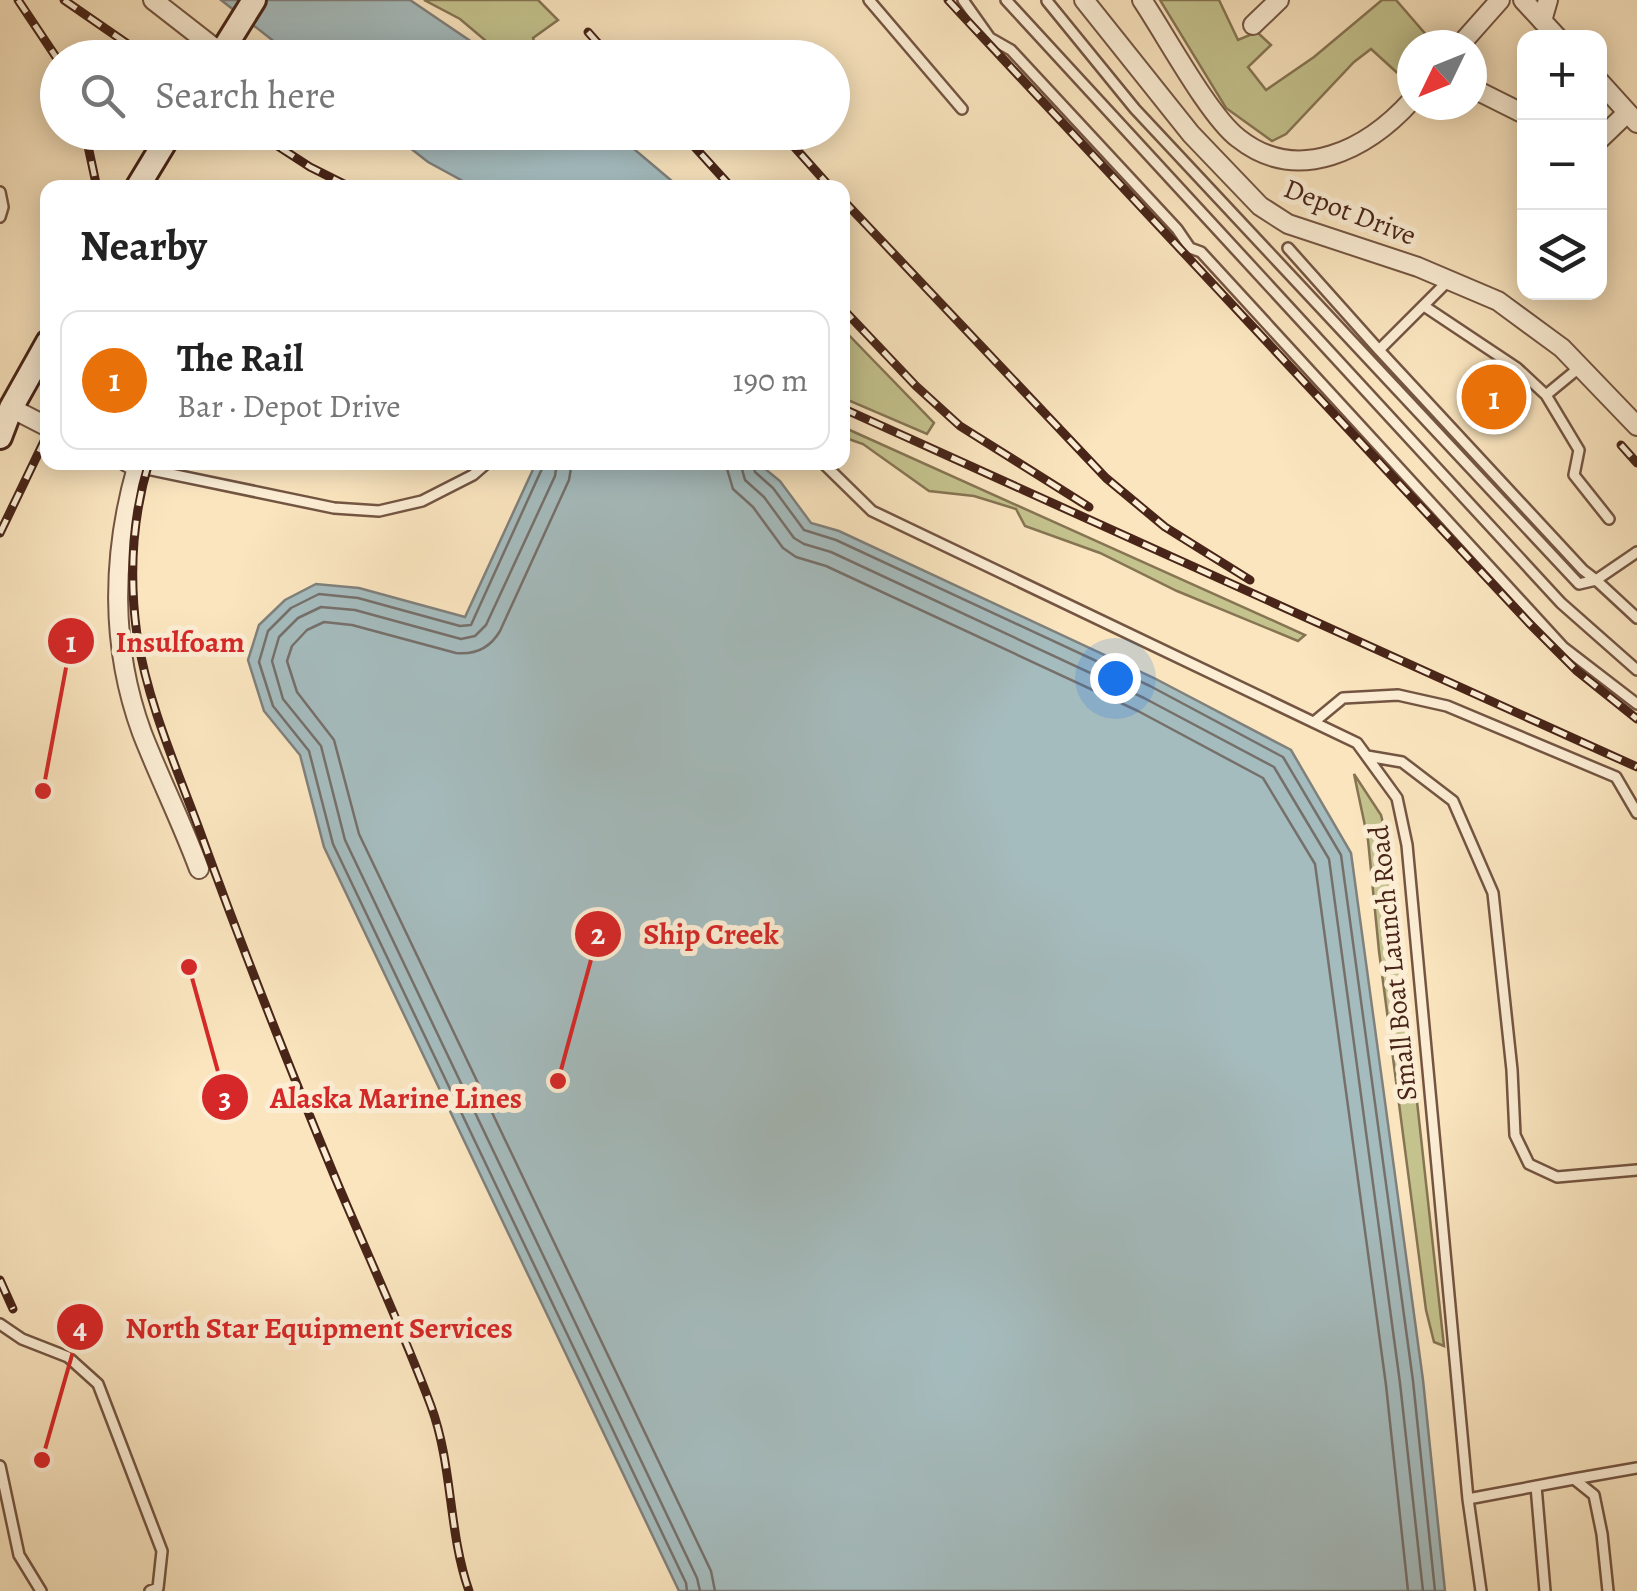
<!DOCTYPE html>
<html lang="en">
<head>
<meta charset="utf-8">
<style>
  body { margin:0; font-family:Alegreya,serif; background:#f6f6f6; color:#222 }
  .controls { position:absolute; right:30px; top:30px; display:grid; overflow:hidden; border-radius:20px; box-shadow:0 5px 25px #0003 }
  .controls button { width:90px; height:90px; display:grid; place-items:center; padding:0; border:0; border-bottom:2px solid #e0e0e0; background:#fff; color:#222; font:50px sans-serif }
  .compass { position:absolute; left:1397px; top:30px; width:90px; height:90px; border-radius:50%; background:#fff; box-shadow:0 5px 25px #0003; rotate:227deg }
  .you { position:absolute; left:1115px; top:678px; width:35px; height:35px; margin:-25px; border:8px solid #fff; border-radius:50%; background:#1a73e8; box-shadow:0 0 0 15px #1a73e833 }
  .badge { display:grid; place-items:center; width:65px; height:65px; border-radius:50%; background:#8f2418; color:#fff; font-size:32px; font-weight:700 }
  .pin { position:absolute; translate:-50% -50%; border:5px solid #fff; box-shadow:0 2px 10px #0006 }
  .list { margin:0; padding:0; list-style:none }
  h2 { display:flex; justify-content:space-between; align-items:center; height:130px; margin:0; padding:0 40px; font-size:42px }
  h2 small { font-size:32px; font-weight:400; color:#767676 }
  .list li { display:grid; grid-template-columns:65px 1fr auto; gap:30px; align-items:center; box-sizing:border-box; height:140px; margin:0 20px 20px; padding:0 20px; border:2px solid #e0e0e0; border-radius:20px }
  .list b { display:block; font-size:38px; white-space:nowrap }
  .list p { margin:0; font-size:32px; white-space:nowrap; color:#767676 }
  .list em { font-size:32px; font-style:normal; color:#767676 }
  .icon { flex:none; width:55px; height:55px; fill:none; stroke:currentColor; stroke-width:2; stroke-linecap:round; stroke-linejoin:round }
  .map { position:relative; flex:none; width:1637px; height:1591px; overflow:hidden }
  .search { position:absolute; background:#fff; box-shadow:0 5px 25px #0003; left:40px; top:40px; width:810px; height:110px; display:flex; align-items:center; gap:25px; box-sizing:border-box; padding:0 35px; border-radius:55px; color:#767676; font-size:38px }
  .panel { position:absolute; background:#fff; box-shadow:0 5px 25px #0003; left:40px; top:180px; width:810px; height:290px; border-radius:20px }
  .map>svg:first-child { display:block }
</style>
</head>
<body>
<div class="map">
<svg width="1637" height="1591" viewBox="0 0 1637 1591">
  <rect width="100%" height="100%" fill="#fae5bf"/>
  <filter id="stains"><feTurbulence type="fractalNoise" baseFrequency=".002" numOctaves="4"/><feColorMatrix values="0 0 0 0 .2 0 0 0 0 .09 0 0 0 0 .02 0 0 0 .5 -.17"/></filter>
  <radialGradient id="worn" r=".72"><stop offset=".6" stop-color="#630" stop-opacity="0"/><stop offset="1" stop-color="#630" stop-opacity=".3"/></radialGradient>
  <path fill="#c4c38e" stroke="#867453" stroke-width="2.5" d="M424,0H538L558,20L533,38L539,57H505L460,19Z
    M1160,0H1219L1238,40L1257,32L1271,45L1248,67L1266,90L1314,57L1382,0H1396L1435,45H1412V71L1404,79L1371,49L1354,62L1286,134L1272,141L1226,108Z
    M842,328L934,423L927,434L843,398Z
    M843,427L1305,635L1298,641L1177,591L1100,553L1025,526L1016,509L974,496L929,491L863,444L843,437Z
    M1354,774L1381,815L1389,848L1444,1346L1434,1342L1426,1310L1379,951L1368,840Z"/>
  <path fill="#a5bcbe" stroke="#80807c" stroke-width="2.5" d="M221,0H410L494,57H294Z
    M391,133H615L679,187H474L428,162Z
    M536,463H758L780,481L811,523L839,531L1154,678L1291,750L1351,853L1423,1380L1445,1591H679L324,847L300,755L264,711L248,660L259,625L285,600L316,584L359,588L465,617Z"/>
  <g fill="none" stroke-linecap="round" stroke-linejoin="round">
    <path stroke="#76706b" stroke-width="2.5" d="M545,462L471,625L460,626L358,598L319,594L291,608L268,631L259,662L273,706L309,751L333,844L686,1583L687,1591
      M557,462L555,476L486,625L475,636L461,639L355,610L321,607L298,618L279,637L272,661L283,699L321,746L345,840L697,1578L700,1591
      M572,462L569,480L500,631C490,648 475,655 456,653L352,625L324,622L307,630L292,646L287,661L297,692L334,740L359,834L711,1571L715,1591
      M725,462L733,489L753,507L783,548L796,557L826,566L1138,711L1263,778L1315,864L1386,1385L1408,1591
      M740,462L745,480L764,497L794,538L804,544L831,552L1144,698L1274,767L1329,859L1400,1383L1423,1591
      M753,462L755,472L773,488L804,530L836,540L1150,686L1283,757L1341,855L1413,1381L1435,1591"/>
    <g stroke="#745542" stroke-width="14">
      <path id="lane" d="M869,0L962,109
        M963,0L990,38L1011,50L1177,229L1190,248L1201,252L1563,647L1637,704
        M1006,0L1561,603L1637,670
        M1047,1L1135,109L1579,584L1596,580L1637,618
        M0,192L3,207L0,217
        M1288,248L1379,350
        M1449,280L1379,350L1583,570L1596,580L1637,552
        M1424,306L1517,368L1546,395L1580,367
        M1546,395L1579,450L1574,475L1609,519
        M822,462L872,511L1357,743L1397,798L1407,845L1468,1499L1481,1591
        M137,467L334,508L379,511L422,501L473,475L488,462
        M1314,722L1343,698L1398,695L1447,706L1616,777L1637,813
        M1367,756L1402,762L1453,801L1493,893L1512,1070L1515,1135L1529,1164L1557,1177L1637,1170
        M0,1324L22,1339L68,1357L98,1384L162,1551L158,1588L150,1591
        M0,1466L19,1555L41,1591
        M1574,1479L1637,1468
        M1536,1486L1545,1591
        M1468,1499L1574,1479L1594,1495L1602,1534L1608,1591"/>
    </g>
    <g stroke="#745542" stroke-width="22">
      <path id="street" d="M153,0L221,53
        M1084,0L1191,134L1260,206L1288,224L1418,267L1498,301L1562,348L1637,426
        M1142,0C1165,34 1209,116 1238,138C1298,186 1368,149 1412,100
        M1523,0L1558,38
        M1542,21L1548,0
        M1253,25L1279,0
        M1460,45L1500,0
        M1600,82L1637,123
        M1472,88L1524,114
        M1600,139L1627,113
        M11,408L48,427
        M127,462L137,467C112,554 110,646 142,733C160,779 182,823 199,869"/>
    </g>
    <g stroke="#482518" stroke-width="28">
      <path id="secondary" d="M218,58L254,0
        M137,188L171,132
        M0,437L11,408L48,342"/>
    </g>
    <use href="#lane" stroke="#fceed5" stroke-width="9"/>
    <use href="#street" stroke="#fceed5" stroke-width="18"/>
    <use href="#secondary" stroke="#fceed5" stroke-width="22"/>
    <g stroke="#482518" stroke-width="9">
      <path id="rail" d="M18,0L58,60
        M64,0L148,58
        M948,0L1529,623L1577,671L1637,719
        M588,32L611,58
        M85,132L97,188
        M256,132L310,167L352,188
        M681,132L732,188
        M781,132L831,188
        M842,199L1106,478L1165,527L1250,580
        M842,308L916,386L960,426L1089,507
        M842,408L1637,767
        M1621,445L1637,463
        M149,462C132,518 129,577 137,635C148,705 178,771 202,837C243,950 288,1064 334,1175C366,1252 402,1328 431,1406C453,1466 448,1531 469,1591
        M0,533L48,433
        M0,1280L13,1309"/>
    </g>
    <use href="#rail" stroke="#fceed5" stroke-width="5" stroke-dasharray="15" stroke-linecap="butt"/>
  </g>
  <g text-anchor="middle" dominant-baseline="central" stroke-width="10" stroke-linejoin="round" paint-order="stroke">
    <g font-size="28" fill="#482518" stroke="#fceed5">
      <text transform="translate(1350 212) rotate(21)">Depot Drive</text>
      <text transform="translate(1393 963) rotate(-96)">Small Boat Launch Road</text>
    </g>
  </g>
  <path fill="none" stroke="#d62828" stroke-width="4" d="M43 791L71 641M558 1081L598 934M189 967L225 1097M42 1460L80 1327"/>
  <g fill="#d62828" stroke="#fceed5" stroke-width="4">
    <circle cx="43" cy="791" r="10"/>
    <circle cx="558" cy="1081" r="10"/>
    <circle cx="189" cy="967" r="10"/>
    <circle cx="42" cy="1460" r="10"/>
    <circle cx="71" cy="641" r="25"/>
    <circle cx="598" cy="934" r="25"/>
    <circle cx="225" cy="1097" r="25"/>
    <circle cx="80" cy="1327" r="25"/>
  </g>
  <g font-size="30" text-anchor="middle" font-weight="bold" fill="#fff">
    <text x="71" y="652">1</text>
    <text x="598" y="944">2</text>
    <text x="225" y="1108">3</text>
    <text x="80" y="1338">4</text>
  </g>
  <g font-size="30" text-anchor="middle" font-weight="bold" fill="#d62828" stroke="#fceed5" stroke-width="10" stroke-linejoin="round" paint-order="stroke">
    <text x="180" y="652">Insulfoam</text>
    <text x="711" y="944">Ship Creek</text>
    <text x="396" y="1108">Alaska Marine Lines</text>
    <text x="319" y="1338">North Star Equipment Services</text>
  </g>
  <rect width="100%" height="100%" filter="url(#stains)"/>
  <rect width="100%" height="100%" fill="url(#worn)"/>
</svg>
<div class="controls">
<button>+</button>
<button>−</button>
<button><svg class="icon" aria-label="layers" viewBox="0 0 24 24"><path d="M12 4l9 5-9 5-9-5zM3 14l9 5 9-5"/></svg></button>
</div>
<svg class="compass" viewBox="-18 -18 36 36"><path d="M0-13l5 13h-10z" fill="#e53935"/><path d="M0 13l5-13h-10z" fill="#767676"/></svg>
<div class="you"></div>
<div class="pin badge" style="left:1494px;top:397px;background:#e8710a">1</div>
<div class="search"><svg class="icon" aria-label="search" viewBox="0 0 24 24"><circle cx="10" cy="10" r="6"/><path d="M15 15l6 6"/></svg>Search here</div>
<section class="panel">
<h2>Nearby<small></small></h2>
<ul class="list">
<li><span class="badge" style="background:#e8710a">1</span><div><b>The Rail</b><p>Bar · Depot Drive</p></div><em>190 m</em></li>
</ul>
</section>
</div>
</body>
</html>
